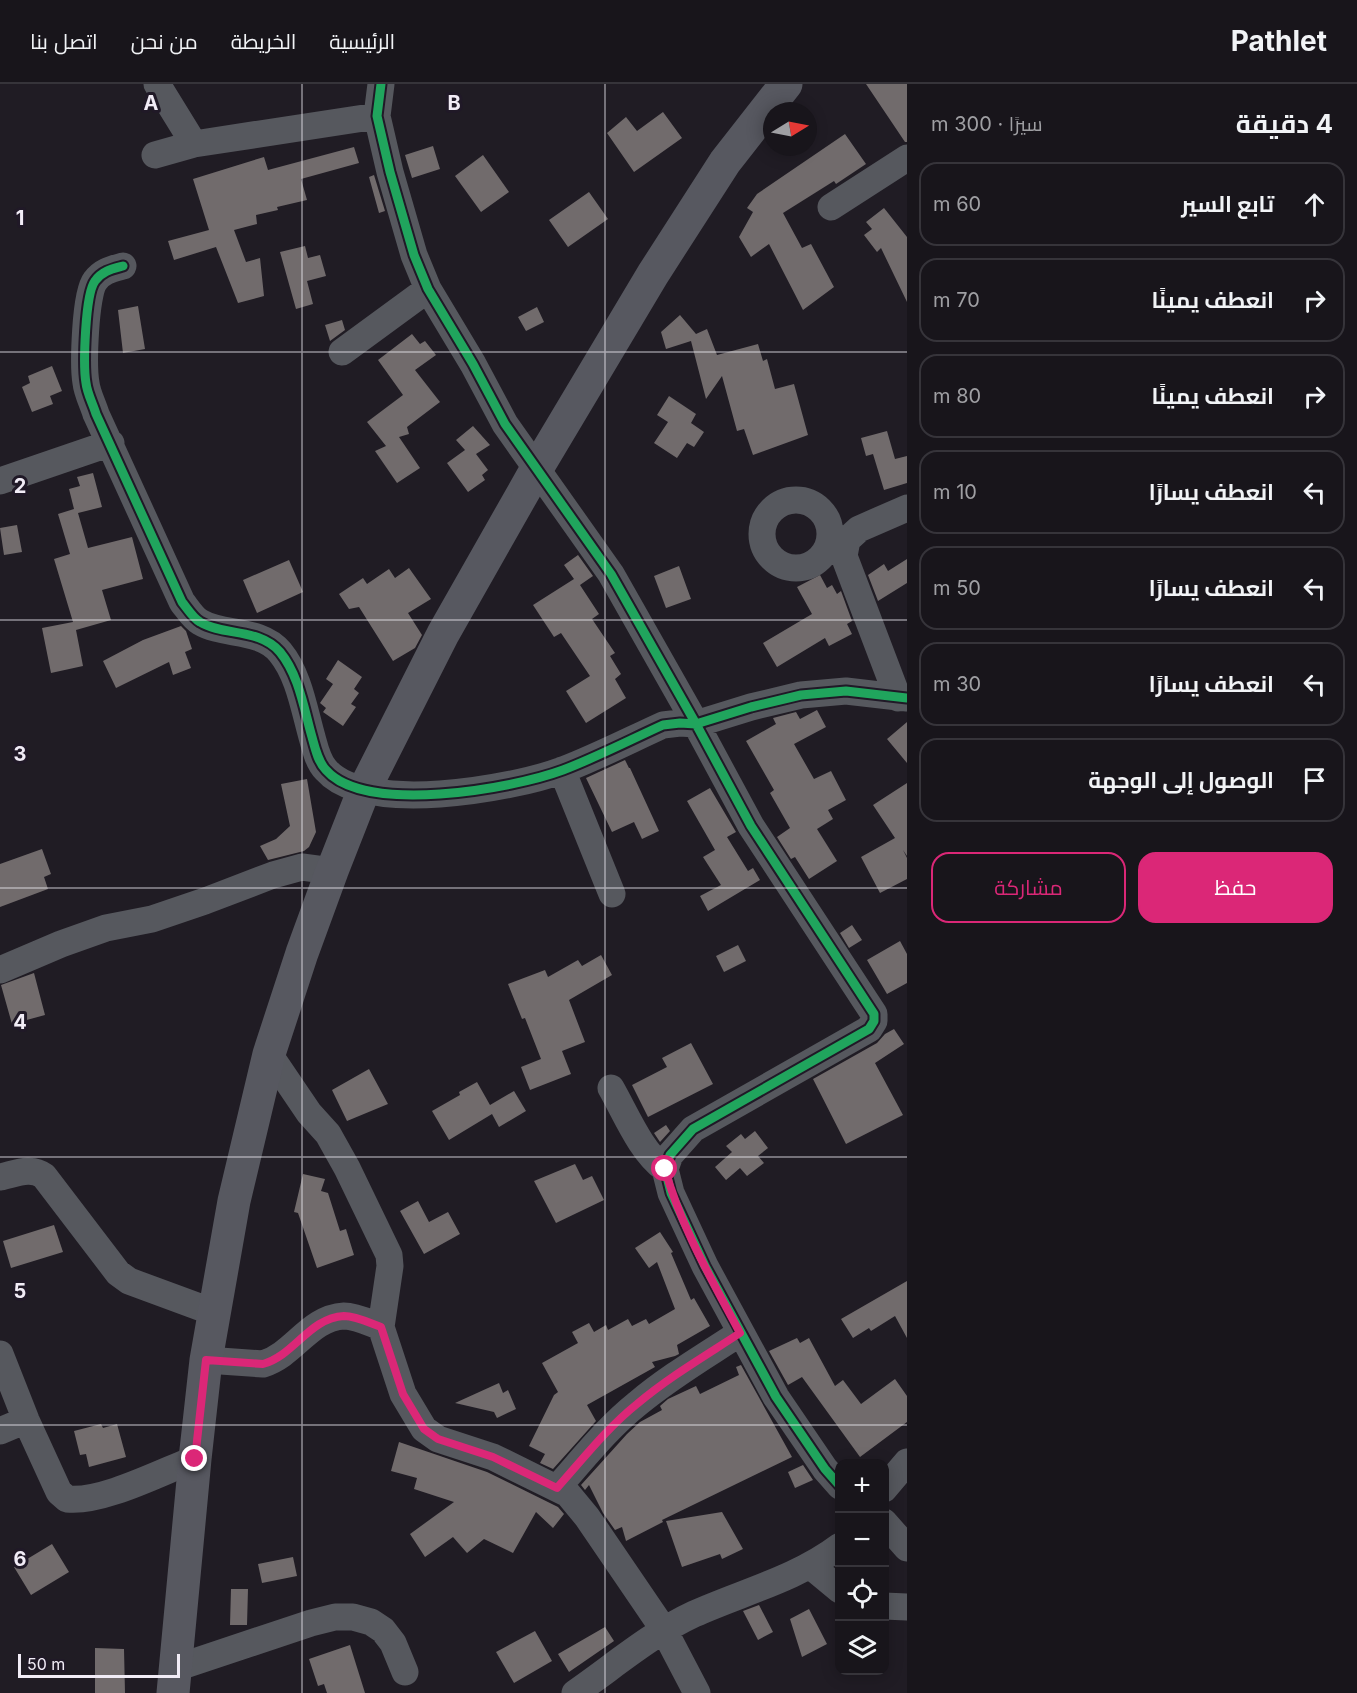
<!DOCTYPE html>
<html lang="ar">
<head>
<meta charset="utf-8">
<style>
  body { margin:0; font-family:Inter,Cairo,sans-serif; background:#211e24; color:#f1f3f6; direction:rtl }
  .controls { position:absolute; right:18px; bottom:18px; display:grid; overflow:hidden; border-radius:12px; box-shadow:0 3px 15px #0003 }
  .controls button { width:54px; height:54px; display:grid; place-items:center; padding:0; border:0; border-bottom:2px solid #36343a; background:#18151b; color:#f1f3f6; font:30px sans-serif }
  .compass { position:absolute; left:763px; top:18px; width:54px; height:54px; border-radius:50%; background:#18151b; box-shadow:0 3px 15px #0003; rotate:80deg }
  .scale { position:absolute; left:18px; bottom:15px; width:162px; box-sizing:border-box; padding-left:6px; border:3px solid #f1ecf6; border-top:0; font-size:16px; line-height:21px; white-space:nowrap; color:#f1ecf6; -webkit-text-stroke:4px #201927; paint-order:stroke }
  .stop { position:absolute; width:18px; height:18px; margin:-14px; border:4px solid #db2777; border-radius:50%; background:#fff }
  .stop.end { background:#db2777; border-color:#fff; box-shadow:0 2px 6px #0008 }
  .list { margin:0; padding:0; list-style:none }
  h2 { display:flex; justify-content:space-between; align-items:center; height:78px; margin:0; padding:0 24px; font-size:26px }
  h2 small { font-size:20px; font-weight:400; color:#9f9fa3 }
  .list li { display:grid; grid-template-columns:39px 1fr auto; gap:18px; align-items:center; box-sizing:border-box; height:84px; margin:0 12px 12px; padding:0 12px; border:2px solid #36343a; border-radius:18px }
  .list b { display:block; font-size:22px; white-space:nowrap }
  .list em { font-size:20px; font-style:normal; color:#9f9fa3 }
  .actions { display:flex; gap:12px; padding:18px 24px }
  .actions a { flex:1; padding:14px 0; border:2px solid #db2777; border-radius:18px; text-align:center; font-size:21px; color:#db2777 }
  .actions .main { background:#db2777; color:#fff }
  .icon { flex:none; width:33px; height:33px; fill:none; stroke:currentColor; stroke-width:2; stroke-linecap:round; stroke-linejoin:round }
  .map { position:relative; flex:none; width:907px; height:1609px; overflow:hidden; direction:ltr }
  header { display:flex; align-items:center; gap:36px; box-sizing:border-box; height:84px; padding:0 30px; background:#18151b; border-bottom:2px solid #36343a }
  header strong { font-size:28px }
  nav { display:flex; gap:33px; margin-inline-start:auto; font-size:21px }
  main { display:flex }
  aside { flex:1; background:#18151b }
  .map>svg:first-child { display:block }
</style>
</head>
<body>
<header>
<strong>Pathlet</strong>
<nav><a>الرئيسية</a><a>الخريطة</a><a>من نحن</a><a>اتصل بنا</a></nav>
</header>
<main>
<aside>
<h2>4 دقيقة<small>سيرًا · 300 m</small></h2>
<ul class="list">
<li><svg class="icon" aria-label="ahead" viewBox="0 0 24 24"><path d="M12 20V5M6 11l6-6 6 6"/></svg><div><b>تابع السير</b></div><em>60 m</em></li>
<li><svg class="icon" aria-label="right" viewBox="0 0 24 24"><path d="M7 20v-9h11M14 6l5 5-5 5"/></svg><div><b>انعطف يمينًا</b></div><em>70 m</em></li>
<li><svg class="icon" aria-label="right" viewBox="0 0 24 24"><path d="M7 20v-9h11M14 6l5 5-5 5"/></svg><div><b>انعطف يمينًا</b></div><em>80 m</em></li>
<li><svg class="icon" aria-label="left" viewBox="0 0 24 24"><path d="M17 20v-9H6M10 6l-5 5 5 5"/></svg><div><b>انعطف يسارًا</b></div><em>10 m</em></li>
<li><svg class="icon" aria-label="left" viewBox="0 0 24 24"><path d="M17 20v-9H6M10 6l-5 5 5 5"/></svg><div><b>انعطف يسارًا</b></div><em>50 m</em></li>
<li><svg class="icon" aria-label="left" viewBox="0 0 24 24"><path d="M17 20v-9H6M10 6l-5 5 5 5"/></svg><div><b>انعطف يسارًا</b></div><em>30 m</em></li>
<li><svg class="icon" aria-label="arrive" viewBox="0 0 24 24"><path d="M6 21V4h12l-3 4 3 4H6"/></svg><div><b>الوصول إلى الوجهة</b></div></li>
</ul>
<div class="actions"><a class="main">حفظ</a><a>مشاركة</a></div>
</aside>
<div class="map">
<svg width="907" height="1609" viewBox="0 0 907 1609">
  <rect width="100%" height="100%" fill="#201c24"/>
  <path fill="#716b6c" d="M866,0H907V58H905Z
    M663,28L682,54L634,88L607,49L626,33L637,47Z
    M845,50L866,80L836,100L834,97L783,129L802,164L811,160L834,203L803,226L769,160L751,173L739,153L753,128L747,124L757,110Z
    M433,62L440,85L412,94L405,71Z
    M354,63L359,79L301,95L307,116L277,123L278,126L256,131L257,140L234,146L246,178L260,174L264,212L238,219L216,163L174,176L168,157L209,146L193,95L264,73L268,86Z
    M483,71L509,108L481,128L455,92Z
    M374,91L385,127L379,129L369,93Z
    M589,108L608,135L568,163L549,136Z
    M884,124L907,153V218L881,164L877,168L864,151L872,145L866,138Z
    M305,162L308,174L320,171L326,192L307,197L313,220L296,225L280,168Z
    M138,222L145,265L123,269L118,226Z
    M537,223L544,238L526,247L518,233Z
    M680,231L696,250L707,245L717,271L758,260L763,277L767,275L775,305L794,300L808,351L753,371L744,345L737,347L722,292L706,315L691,257L666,265L661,248Z
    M342,236L345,246L330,257L325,241Z
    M412,250L420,260L425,257L436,271L415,286L440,318L407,343L409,350L399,353L420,384L397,399L375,367L386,362L367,338L403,311L378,276Z
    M52,282L62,307L50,312L53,320L32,328L22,303L30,299L28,292Z
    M669,312L696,330L691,339L704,348L694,363L687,359L677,374L654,359L668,338L657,331Z
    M473,342L490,361L476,370L488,386L482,391L485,396L468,408L447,379L465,366L456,356Z
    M887,347L895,375L907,372V399L884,406L873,370L866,372L861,354Z
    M93,389L102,423L78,429L88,464L132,453L143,495L102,506L111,536L76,546L83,582L51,589L42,544L73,538L54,475L70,470L58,430L74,425L69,405L80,402L77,393Z
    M17,441L22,468L4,471L0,444Z
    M578,471L593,492L580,501L599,530L592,535L615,569L610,572L621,590L615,595L626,614L586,639L566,607L590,592L561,549L554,553L533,521L574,495L564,481Z
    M907,475V499L878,517L868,491L884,480L888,487Z
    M289,476L303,508L257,529L243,496Z
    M679,482L691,515L666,524L654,492Z
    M409,484L431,515L408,529L422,551L415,564L393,577L359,523L349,525L339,510L363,494L367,500L389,485L395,494Z
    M820,491L827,504L832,501L837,510L841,507L852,537L847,540L852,550L829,562L825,554L777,583L763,559L812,530L797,503Z
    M181,542L186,547L192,565L185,568L191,584L173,591L169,578L116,604L103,577L143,556Z
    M338,576L362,593L354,605L359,609L351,620L356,623L343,642L323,628L326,624L320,619L333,600L326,595Z
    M817,626L826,643L794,660L814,695L831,687L846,716L828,726L833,735L817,745L837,777L809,795L795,773L791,775L777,753L790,744L770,709L774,706L746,657L776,640L773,634L796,628L800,635Z
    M907,638V679L887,655Z
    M625,676L629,684H630L659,747L642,755L634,738L612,748L586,694Z
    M307,695L316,748L309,763L304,767L268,776L260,762L276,755L290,742L281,700Z
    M907,699V772L903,766L907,774V795L880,809L861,773L895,754L873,721Z
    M710,704L736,748L727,753L748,787L753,784L760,796L708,827L700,812L721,801L703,773L715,766L687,717Z
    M42,765L51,790L44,793L48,805L0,823V780Z
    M852,841L862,856L849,864L840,849Z
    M900,857L907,870V899L887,910L867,876Z
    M738,861L746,877L724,888L716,872Z
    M601,871L612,891L569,916L585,958L562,967L571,990L530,1006L521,983L541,975L525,934L522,935L508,900L545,886L548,893L578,876L582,882Z
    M34,889L45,931L12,940L1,901Z
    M894,945L904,960L875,979L903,1031L846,1060L813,995L877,959L885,950Z
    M691,959L713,1000L648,1033L632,1001L667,983L662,974Z
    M369,985L388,1020L347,1037L332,1006Z
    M477,998L490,1021L514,1007L526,1027L499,1043L492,1030L449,1056L432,1027L460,1011L459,1008Z
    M666,1041L670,1047L660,1058L654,1049Z
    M755,1047L768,1064L758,1072L764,1079L747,1092L740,1084L726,1096L715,1083L732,1068L726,1062L741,1050L745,1055Z
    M575,1080L583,1096L592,1092L604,1116L556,1139L534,1097Z
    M303,1090L325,1095L321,1107L328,1109L340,1147L346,1145L354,1171L317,1184L298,1129L294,1128Z
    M418,1117L429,1138L448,1128L460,1150L424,1170L400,1127Z
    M54,1141L63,1168L11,1184L3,1157Z
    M660,1148L673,1168L671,1169L691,1216L694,1214L710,1242L677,1261L679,1270L675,1272L652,1278L655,1283L587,1321L596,1337L553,1385L540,1379L545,1370L529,1362L554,1311L558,1308L542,1279L578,1259L572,1248L589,1239L594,1248L606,1241L608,1246L628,1235L632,1242L646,1235L649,1240L675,1225L657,1178L649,1184L635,1164Z
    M907,1197V1254L895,1232L871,1247L869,1244L853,1254L841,1235Z
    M797,1254L800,1259L809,1254L835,1302L843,1296L861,1320L895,1295L907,1312V1338L860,1373L802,1293L788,1301L769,1267Z
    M741,1281L792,1373L662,1436L663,1438L626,1457L622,1443L615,1446L603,1429L589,1401L585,1406L581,1401L627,1350L640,1338L662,1326L660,1322L668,1315L696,1302L700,1310L739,1291L736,1283Z
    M499,1299L503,1309L508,1306L516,1325L497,1334L494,1328L455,1319Z
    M101,1340L103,1344L117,1340L126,1373L89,1383L86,1370L80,1371L74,1347Z
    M399,1358L487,1388L558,1423L564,1430L553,1444L536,1428L513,1469L484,1455L467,1469L453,1453L425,1473L410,1450L454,1418L414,1405L417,1394L391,1387Z
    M803,1381L813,1396L795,1404L788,1388Z
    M722,1428L743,1465L722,1475L720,1470L682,1483L666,1437Z
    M52,1460L69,1488L31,1511L14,1483Z
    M293,1473L297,1492L262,1499L258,1480Z
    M231,1505H248L247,1541H230Z
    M759,1521L773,1548L758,1556L743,1527Z
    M809,1525L827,1560L802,1573L790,1535Z
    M605,1543L614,1557L569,1588L558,1570Z
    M535,1547L552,1577L514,1599L496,1568Z
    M350,1561L365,1609H327L324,1600L318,1602L309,1575Z
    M95,1564L124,1565L125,1609H95Z"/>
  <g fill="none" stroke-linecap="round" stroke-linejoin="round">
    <path stroke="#56585e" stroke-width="27" d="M157,0L194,60
      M381,0L377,32L390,88L414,171L428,205L473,280L505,340L611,490L696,640L751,742L874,930V937L869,945L693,1045L670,1071L665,1085L671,1109L705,1182L776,1313L825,1385L840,1402
      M155,71L194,60L377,32
      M831,123L907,74
      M123,182C112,185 102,187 95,197C85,210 83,282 86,299C87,309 93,320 96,330L182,518C187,524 193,534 200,538C223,552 260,544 280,568C299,591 304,625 312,653C315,664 318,678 326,686C365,731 512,705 563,686C597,673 630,656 663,641L680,639L696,640L751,623L801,611L846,607L907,614
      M342,268L428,205
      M0,397L111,359
      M762 450a34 34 0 1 1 68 0a34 34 0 1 1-68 0Z
      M898,614L844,472L847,456L859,445L907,424
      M562,686L612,810
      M0,886L61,860L106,844L152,835L205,817L273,791L302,783L332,787
      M269,970L309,1029L328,1050L347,1084L389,1171L390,1182L381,1243
      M611,1004C626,1030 641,1068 665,1085
      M0,1093C15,1090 31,1082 44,1092L118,1189L129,1197L213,1228
      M0,1270L26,1336L59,1408L67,1415C102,1419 161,1388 195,1375
      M206,1276L263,1280C295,1270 309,1234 344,1232C356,1232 370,1239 381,1243L403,1310L424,1345L438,1355L493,1373L568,1410L587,1433L664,1546L697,1609
      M0,1347L26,1336
      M557,1404C583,1375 607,1344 637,1320C669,1293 705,1272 740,1249
      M884,1405L907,1378
      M884,1438L907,1464
      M811,1482L840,1506
      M884,1522L907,1523
      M176,1584L311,1539L335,1533H353L371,1538L383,1546L393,1559L405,1588
      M575,1609C614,1582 651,1550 694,1530C743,1508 796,1495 840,1462"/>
    <path stroke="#575860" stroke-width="33" d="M173,1609L195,1375L206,1276L234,1117L269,970L302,869L332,787L363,708L443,550L536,386L653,190L725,78L786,0"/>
    <g stroke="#201927" stroke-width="13">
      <path id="cycleway" d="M381,0L377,32L390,88L414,171L428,205L473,280L505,340L611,490L696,640L751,742L874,930V937L869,945L693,1045L670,1071L665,1085L671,1109L705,1182L776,1313L825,1385L840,1402
        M123,182C112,185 102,187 95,197C85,210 83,282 86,299C87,309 93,320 96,330L182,518C187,524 193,534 200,538C223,552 260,544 280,568C299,591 304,625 312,653C315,664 318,678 326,686C365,731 512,705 563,686C597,673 630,656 663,641L680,639L696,640L751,623L801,611L846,607L907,614"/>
    </g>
    <use href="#cycleway" stroke="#20a55d" stroke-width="9"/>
  </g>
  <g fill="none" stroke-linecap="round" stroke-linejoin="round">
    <path stroke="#db2777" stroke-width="8" d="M195,1375L206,1276L263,1280C295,1271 309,1234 344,1232C356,1232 370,1239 381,1243L403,1310L424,1345L438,1355L493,1373L557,1404C583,1375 607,1344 637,1320C669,1293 705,1272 740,1249C713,1198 680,1141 665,1085"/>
  </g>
  <path fill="none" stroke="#f1ecf6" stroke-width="1.5" stroke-opacity="0.55" d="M302,0V1609M605,0V1609M0,268H907M0,536H907M0,804H907M0,1073H907M0,1341H907"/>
  <g font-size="20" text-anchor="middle" font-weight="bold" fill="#f1ecf6" stroke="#201927" stroke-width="6" stroke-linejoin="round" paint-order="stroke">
    <text x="151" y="26">A</text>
    <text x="454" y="26">B</text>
    <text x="20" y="141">1</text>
    <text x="20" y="409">2</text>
    <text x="20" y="677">3</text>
    <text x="20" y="945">4</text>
    <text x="20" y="1214">5</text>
    <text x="20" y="1482">6</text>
  </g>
</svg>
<div class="controls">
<button>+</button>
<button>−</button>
<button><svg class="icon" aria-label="locate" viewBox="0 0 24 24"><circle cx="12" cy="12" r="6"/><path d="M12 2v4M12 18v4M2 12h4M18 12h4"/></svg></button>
<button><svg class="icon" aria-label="layers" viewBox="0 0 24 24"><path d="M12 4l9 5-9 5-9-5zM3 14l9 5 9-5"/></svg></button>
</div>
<svg class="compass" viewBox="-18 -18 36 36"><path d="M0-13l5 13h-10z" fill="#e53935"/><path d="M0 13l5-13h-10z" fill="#9f9fa3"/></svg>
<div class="scale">50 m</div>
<div class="stop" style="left:665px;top:1085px"></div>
<div class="stop end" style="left:195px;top:1375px"></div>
</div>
</main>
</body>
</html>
